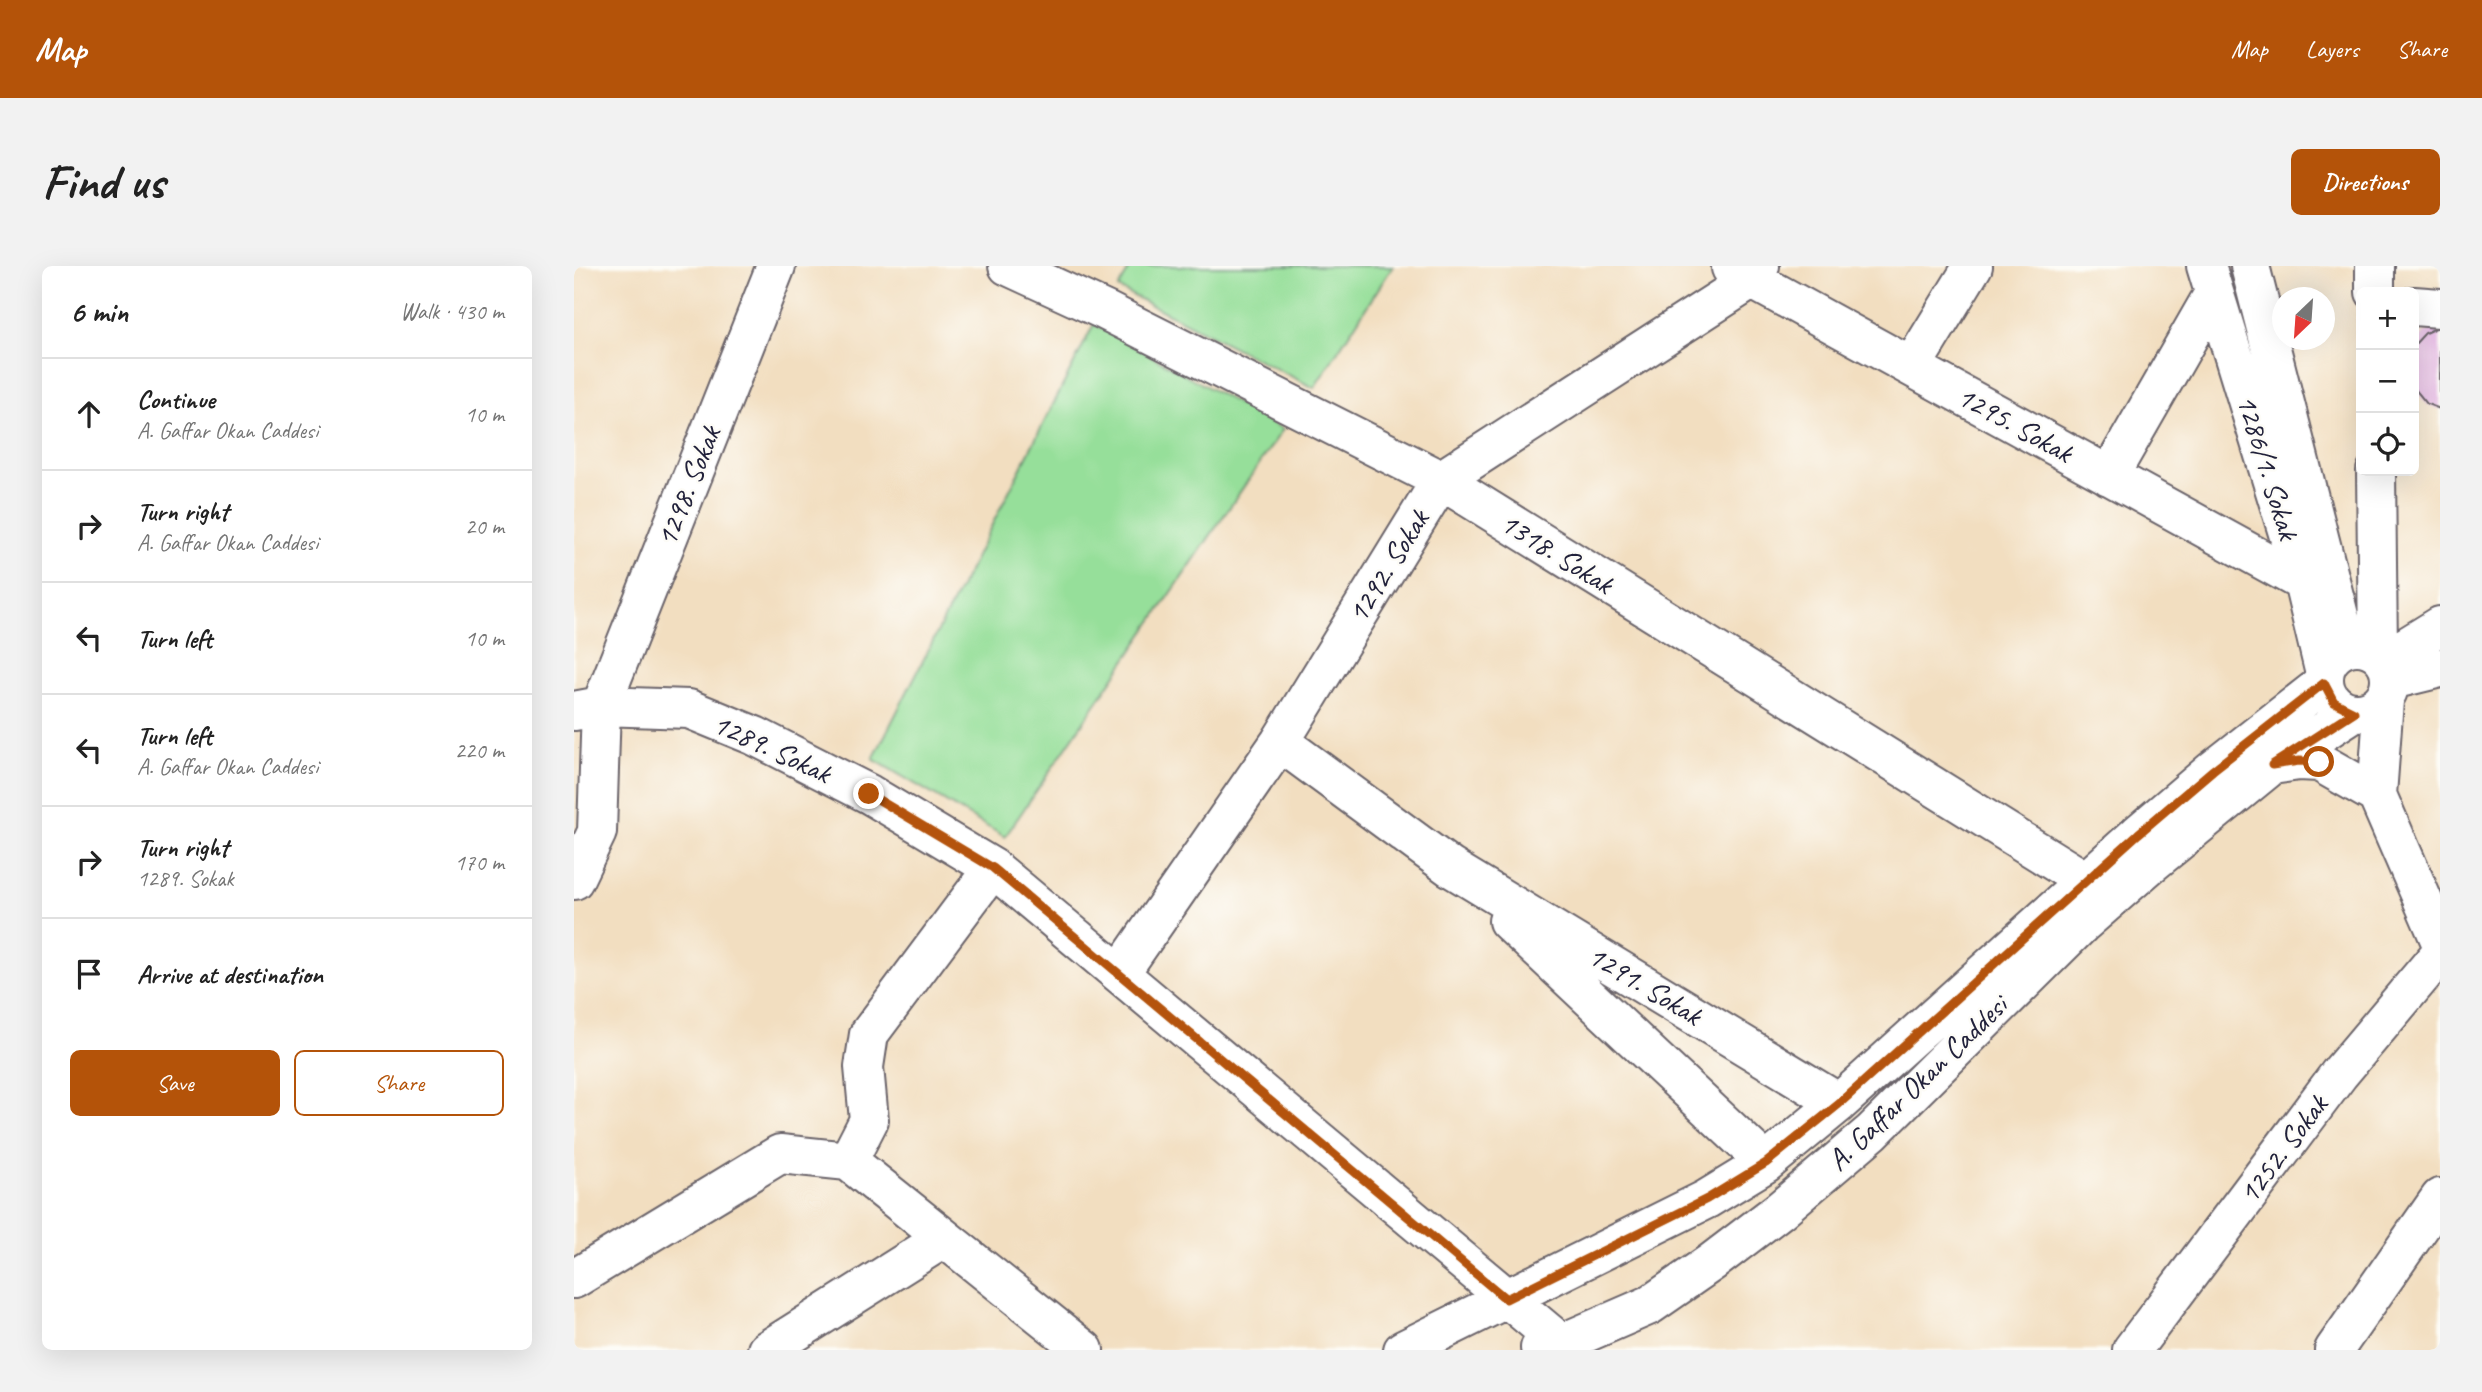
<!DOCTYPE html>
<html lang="en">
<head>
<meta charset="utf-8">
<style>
  body { margin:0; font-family:Caveat,sans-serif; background:#f2f2f2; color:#222 }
  .controls { position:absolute; right:21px; top:21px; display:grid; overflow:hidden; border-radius:10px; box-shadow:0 7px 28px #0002 }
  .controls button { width:63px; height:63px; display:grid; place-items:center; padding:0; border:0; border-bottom:2px solid #e0e0e0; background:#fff; color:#222; font:35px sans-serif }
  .compass { position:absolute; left:1698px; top:21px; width:63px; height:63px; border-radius:50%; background:#fff; box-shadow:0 7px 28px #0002; rotate:205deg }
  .stop { position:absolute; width:21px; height:21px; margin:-16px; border:5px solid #b45309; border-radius:50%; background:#fff }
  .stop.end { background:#b45309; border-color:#fff; box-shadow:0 2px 7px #0008 }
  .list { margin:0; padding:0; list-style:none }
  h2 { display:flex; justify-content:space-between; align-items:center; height:91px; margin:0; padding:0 28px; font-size:30px }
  h2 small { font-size:23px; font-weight:400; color:#767676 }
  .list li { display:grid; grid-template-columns:46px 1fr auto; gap:21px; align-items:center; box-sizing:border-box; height:112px; padding:0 28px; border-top:2px solid #e0e0e0 }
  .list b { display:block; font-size:26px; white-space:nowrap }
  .list p { margin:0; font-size:23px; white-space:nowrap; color:#767676 }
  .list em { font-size:23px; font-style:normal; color:#767676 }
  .actions { display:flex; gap:14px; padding:21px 28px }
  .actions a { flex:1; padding:16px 0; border:2px solid #b45309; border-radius:10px; text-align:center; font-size:24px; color:#b45309 }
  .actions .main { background:#b45309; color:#fff }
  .icon { flex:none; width:38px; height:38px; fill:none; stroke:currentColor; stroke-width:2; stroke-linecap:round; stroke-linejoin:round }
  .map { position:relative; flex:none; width:1866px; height:1084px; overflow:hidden; border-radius:10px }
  header { display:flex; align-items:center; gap:42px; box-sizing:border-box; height:98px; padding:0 35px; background:#b45309; color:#fff }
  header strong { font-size:33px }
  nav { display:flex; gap:38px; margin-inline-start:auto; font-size:24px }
  .intro { display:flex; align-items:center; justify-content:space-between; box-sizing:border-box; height:168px; padding:0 42px }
  h1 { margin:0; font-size:49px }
  .button { padding:18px 32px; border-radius:10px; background:#b45309; color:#fff; font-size:24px; font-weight:700 }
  main { display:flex; gap:42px; padding:0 42px }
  aside { flex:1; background:#fff; border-radius:10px; box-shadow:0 7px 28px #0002 }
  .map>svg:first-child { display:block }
</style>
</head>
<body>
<header>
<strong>Map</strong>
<nav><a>Map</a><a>Layers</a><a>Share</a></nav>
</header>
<div class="intro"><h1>Find us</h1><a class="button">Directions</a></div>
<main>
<aside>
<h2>6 min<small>Walk · 430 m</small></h2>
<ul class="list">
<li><svg class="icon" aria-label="ahead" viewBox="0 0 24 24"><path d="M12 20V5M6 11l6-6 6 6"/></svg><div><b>Continue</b><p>A. Gaffar Okan Caddesi</p></div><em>10 m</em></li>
<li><svg class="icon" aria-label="right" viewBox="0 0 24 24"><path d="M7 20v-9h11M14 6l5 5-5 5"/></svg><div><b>Turn right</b><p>A. Gaffar Okan Caddesi</p></div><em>20 m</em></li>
<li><svg class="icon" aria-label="left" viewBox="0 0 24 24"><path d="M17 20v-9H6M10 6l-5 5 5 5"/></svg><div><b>Turn left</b></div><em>10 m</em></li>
<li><svg class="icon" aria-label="left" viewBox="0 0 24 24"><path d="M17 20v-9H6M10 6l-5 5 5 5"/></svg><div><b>Turn left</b><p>A. Gaffar Okan Caddesi</p></div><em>220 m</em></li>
<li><svg class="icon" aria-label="right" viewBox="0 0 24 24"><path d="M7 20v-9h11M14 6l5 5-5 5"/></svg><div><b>Turn right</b><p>1289. Sokak</p></div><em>170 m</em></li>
<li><svg class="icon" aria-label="arrive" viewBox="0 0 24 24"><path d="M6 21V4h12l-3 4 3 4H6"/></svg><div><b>Arrive at destination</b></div></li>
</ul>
<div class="actions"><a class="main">Save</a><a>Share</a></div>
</aside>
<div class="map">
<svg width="1866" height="1084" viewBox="0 0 1866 1084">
  <rect width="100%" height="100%" fill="#fdfcf7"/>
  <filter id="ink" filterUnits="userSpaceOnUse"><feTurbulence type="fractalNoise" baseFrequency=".0143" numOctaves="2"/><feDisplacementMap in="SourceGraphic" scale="14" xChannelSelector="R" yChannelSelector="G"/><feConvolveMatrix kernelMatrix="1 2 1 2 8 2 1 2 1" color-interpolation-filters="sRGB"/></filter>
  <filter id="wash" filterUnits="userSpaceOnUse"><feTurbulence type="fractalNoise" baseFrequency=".00686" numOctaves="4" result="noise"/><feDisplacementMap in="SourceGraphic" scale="28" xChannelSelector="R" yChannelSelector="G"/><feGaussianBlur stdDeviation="1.57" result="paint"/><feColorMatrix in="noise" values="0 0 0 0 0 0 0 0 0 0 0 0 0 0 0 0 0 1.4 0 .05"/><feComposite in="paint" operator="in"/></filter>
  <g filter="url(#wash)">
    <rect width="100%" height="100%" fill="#f2dec0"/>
    <path fill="#96df9a" stroke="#5c806a" stroke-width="2" d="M557,0H819L740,122L544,22Z
      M520,58L709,163L431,571L299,493Z"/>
    <g id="blocks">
      <path fill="#dea3de" d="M1866,60V143L1853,138L1840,122V79L1851,67Z"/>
    </g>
  </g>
  <g filter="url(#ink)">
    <use href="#blocks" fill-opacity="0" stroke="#6b646a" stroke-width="2"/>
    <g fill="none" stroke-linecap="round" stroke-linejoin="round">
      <g stroke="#6b646a" stroke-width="42">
        <path id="minor" d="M434,0L532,45L867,214L1510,614
          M1632,0L1729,316L1750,404
          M1676,0L1773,381
          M1801,0V26
          M1157,2L1729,316
          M1840,40L1866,42
          M1338,100L1399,0
          M1802,205L1804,386
          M1535,210L1640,27
          M1750 413a33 33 0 1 1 66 0a33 33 0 1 1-66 0Z
          M1811,394L1866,360
          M1817,414L1866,402
          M1810,434L1803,529L1866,674
          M0,445L27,440L115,443L181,470L295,528L419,602L995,1084
          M706,476L876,601L1265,837
          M1698,499L1725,495L1745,496L1803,529
          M419,602L295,768L290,801L295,854L274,895L510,1084
          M0,614L23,566L27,440L202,0
          M934,655L1192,897
          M546,707L706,476L867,214L1180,12L1186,0
          M0,1013L206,888L274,895
          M966,1082L986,1078L1076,1039L1138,996L1205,945L1298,866L1507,659L1577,598L1698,499L1780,446
          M193,1084L369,973
          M829,1084L1133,933L1192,897L1265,837L1564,568L1639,504L1750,417
          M1558,1084L1765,808L1866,688
          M1760,1084L1866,932"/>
      </g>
      <use href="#minor" stroke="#fff" stroke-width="38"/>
    </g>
  </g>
  <g fill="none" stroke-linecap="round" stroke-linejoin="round" filter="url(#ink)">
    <path stroke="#b45309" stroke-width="9" d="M295,528L419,602L932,1033L1133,933L1192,897L1265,838L1564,568L1639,504L1750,417L1760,436L1780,446L1698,499L1725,495L1745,496"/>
  </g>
  <g text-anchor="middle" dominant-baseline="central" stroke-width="5" stroke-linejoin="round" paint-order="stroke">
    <g font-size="30" fill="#22223b" stroke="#fdfcf7">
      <text transform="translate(1441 158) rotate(29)">1295. Sokak</text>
      <text transform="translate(1694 201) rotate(73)">1286/1. Sokak</text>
      <text transform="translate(114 220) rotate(-68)">1298. Sokak</text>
      <text transform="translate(983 287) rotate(32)">1318. Sokak</text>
      <text transform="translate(814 300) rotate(-58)">1292. Sokak</text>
      <text transform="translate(198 482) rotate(25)">1289. Sokak</text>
      <text transform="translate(1071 719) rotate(31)">1291. Sokak</text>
      <text transform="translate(1343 817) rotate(-44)">A. Gaffar Okan Caddesi</text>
      <text transform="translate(1709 883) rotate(-53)">1252. Sokak</text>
    </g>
  </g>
</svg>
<div class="controls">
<button>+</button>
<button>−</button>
<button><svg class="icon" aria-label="locate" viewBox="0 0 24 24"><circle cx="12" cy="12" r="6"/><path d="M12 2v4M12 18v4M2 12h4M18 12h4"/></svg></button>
</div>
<svg class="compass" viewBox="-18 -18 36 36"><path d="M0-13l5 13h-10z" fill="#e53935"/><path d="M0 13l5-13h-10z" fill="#767676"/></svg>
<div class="stop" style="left:1745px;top:496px"></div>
<div class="stop end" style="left:295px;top:528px"></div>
</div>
</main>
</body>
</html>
